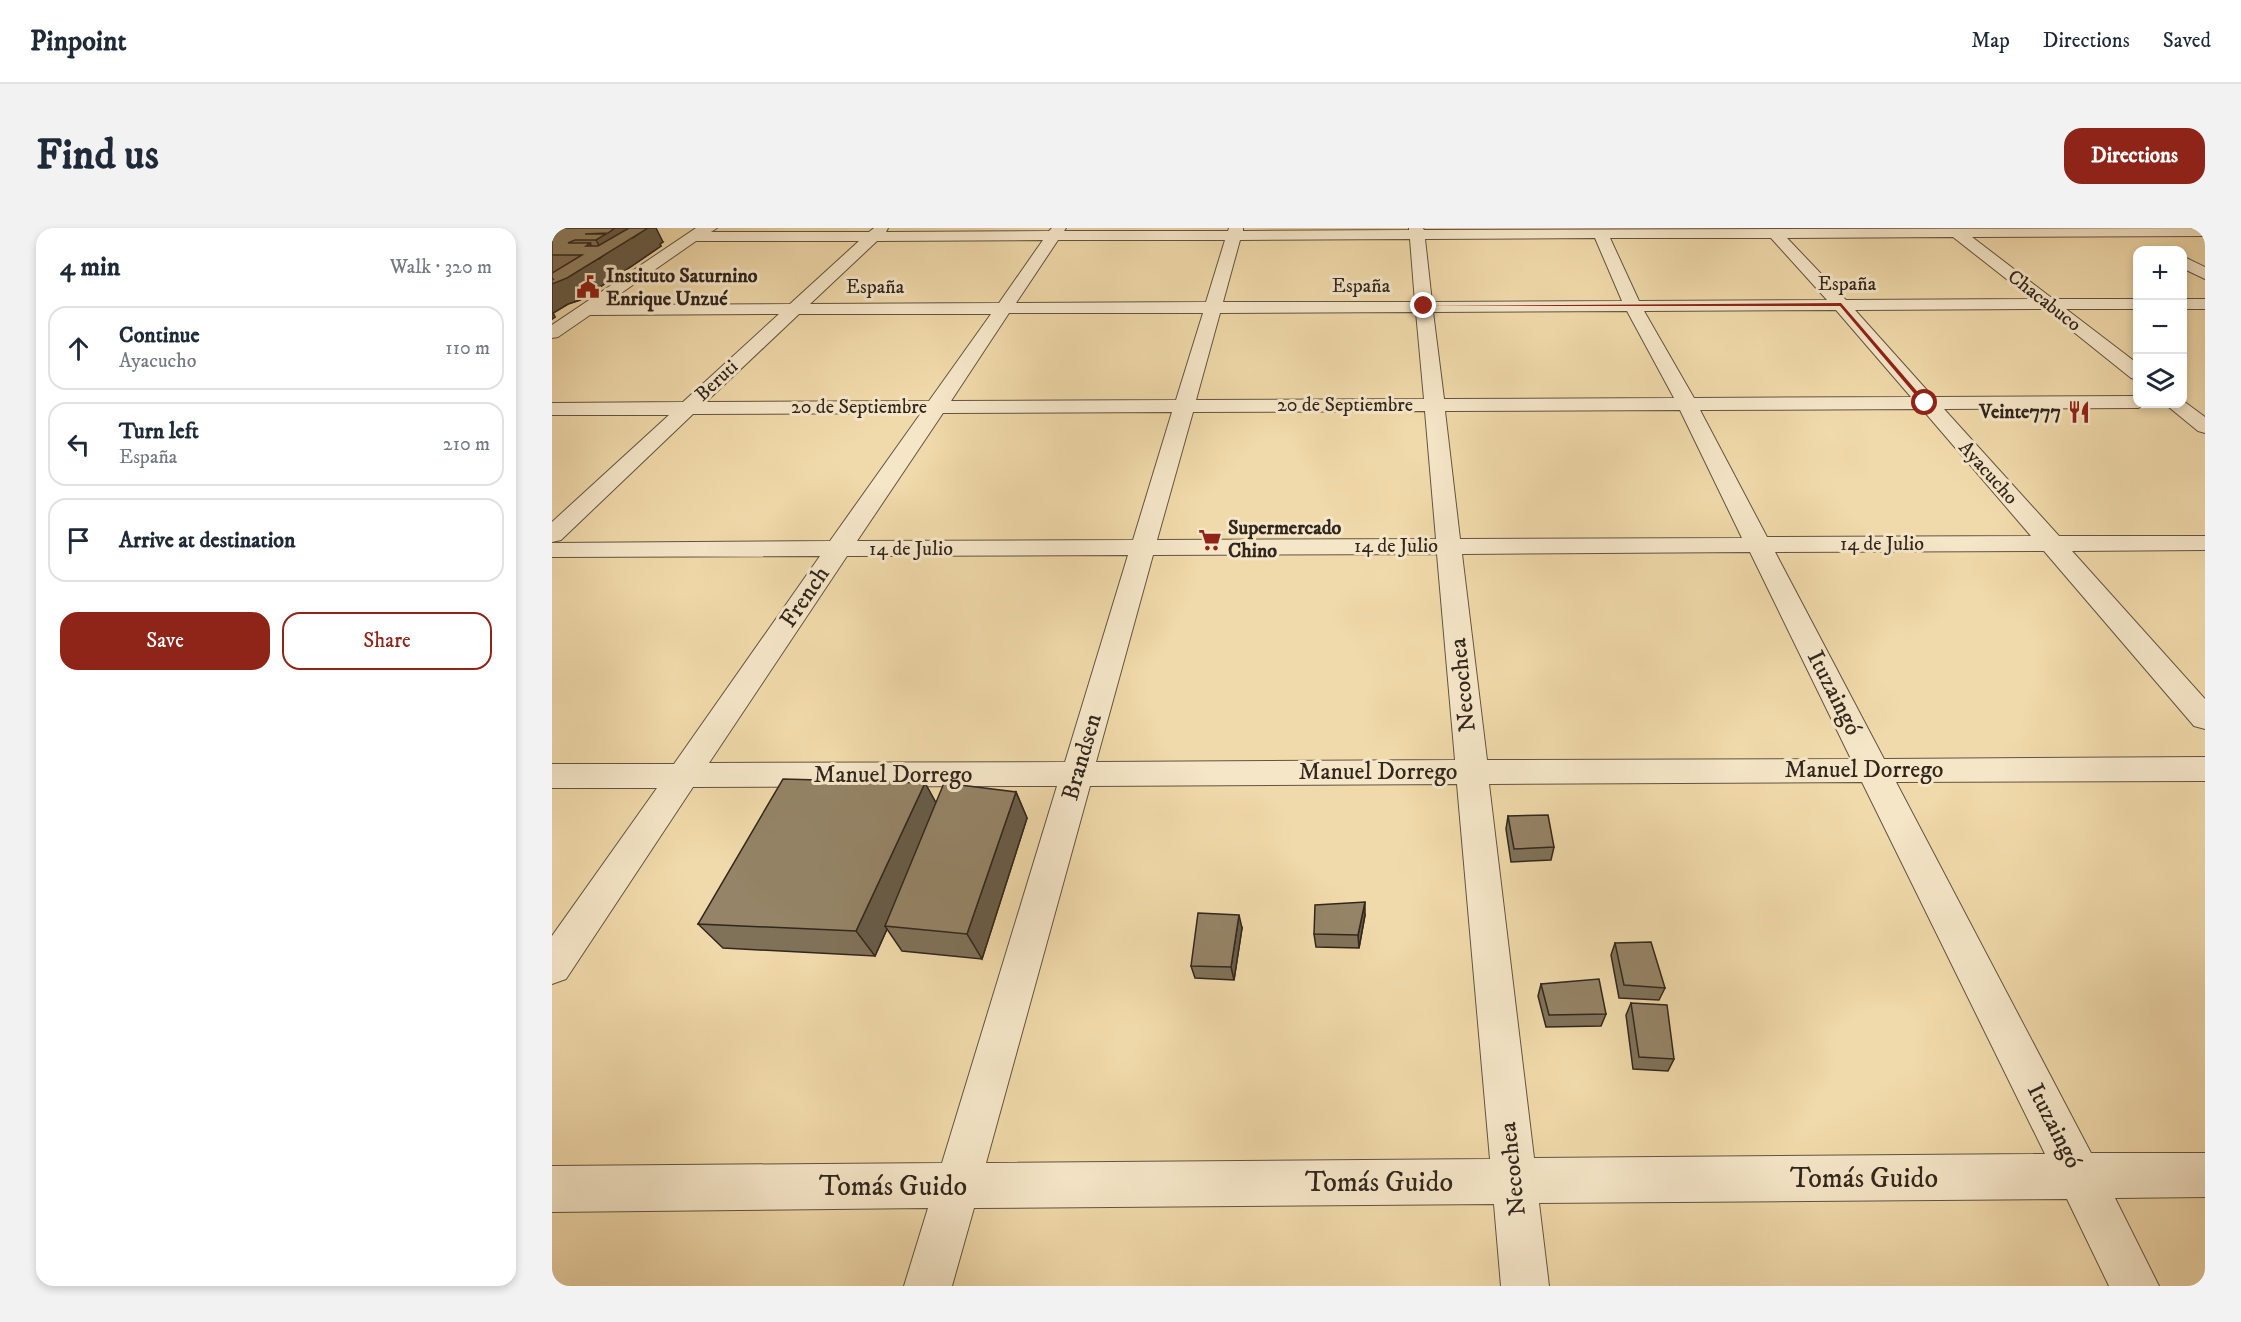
<!DOCTYPE html>
<html lang="en">
<head>
<meta charset="utf-8">
<style>
  body { margin:0; font-family:"IM FELL DW Pica",serif; background:#f2f2f3; color:#1f2937 }
  .controls { position:absolute; right:18px; top:18px; display:grid; overflow:hidden; border-radius:12px; box-shadow:0 3px 9px #0003 }
  .controls button { width:54px; height:54px; display:grid; place-items:center; padding:0; border:0; border-bottom:2px solid #e0e1e3; background:#fff; color:#1f2937; font:30px sans-serif }
  .stop { position:absolute; width:18px; height:18px; margin:-14px; border:4px solid #8f2418; border-radius:50%; background:#fff }
  .stop.end { background:#8f2418; border-color:#fff; box-shadow:0 2px 6px #0008 }
  .list { margin:0; padding:0; list-style:none }
  h2 { display:flex; justify-content:space-between; align-items:center; height:78px; margin:0; padding:0 24px; font-size:26px }
  h2 small { font-size:20px; font-weight:400; color:#747a83 }
  .list li { display:grid; grid-template-columns:39px 1fr auto; gap:18px; align-items:center; box-sizing:border-box; height:84px; margin:0 12px 12px; padding:0 12px; border:2px solid #e0e1e3; border-radius:18px }
  .list b { display:block; font-size:22px; white-space:nowrap }
  .list p { margin:0; font-size:20px; white-space:nowrap; color:#747a83 }
  .list em { font-size:20px; font-style:normal; color:#747a83 }
  .actions { display:flex; gap:12px; padding:18px 24px }
  .actions a { flex:1; padding:14px 0; border:2px solid #8f2418; border-radius:18px; text-align:center; font-size:21px; color:#8f2418 }
  .actions .main { background:#8f2418; color:#fff }
  .icon { flex:none; width:33px; height:33px; fill:none; stroke:currentColor; stroke-width:2; stroke-linecap:round; stroke-linejoin:round }
  .map { position:relative; flex:none; width:1653px; height:1058px; overflow:hidden; border-radius:18px }
  header { display:flex; align-items:center; gap:36px; box-sizing:border-box; height:84px; padding:0 30px; background:#fff; border-bottom:2px solid #e0e1e3 }
  header strong { font-size:28px }
  nav { display:flex; gap:33px; margin-inline-start:auto; font-size:21px }
  .intro { display:flex; align-items:center; justify-content:space-between; box-sizing:border-box; height:144px; padding:0 36px }
  h1 { margin:0; font-size:42px }
  .button { padding:15px 27px; border-radius:18px; background:#8f2418; color:#fff; font-size:21px; font-weight:700 }
  main { display:flex; gap:36px; padding:0 36px }
  aside { flex:1; background:#fff; border-radius:18px; box-shadow:0 3px 9px #0003 }
  .map>svg:first-child { display:block }
</style>
</head>
<body>
<header>
<strong>Pinpoint</strong>
<nav><a>Map</a><a>Directions</a><a>Saved</a></nav>
</header>
<div class="intro"><h1>Find us</h1><a class="button">Directions</a></div>
<main>
<aside>
<h2>4 min<small>Walk · 320 m</small></h2>
<ul class="list">
<li><svg class="icon" aria-label="ahead" viewBox="0 0 24 24"><path d="M12 20V5M6 11l6-6 6 6"/></svg><div><b>Continue</b><p>Ayacucho</p></div><em>110 m</em></li>
<li><svg class="icon" aria-label="left" viewBox="0 0 24 24"><path d="M17 20v-9H6M10 6l-5 5 5 5"/></svg><div><b>Turn left</b><p>España</p></div><em>210 m</em></li>
<li><svg class="icon" aria-label="arrive" viewBox="0 0 24 24"><path d="M6 21V4h12l-3 4 3 4H6"/></svg><div><b>Arrive at destination</b></div></li>
</ul>
<div class="actions"><a class="main">Save</a><a>Share</a></div>
</aside>
<div class="map">
<svg width="1653" height="1058" viewBox="0 0 1653 1058">
  <rect width="100%" height="100%" fill="#f0d9aa"/>
  <filter id="stains"><feTurbulence type="fractalNoise" baseFrequency=".00333" numOctaves="4"/><feColorMatrix values="0 0 0 0 .2 0 0 0 0 .09 0 0 0 0 .02 0 0 0 .5 -.17"/></filter>
  <radialGradient id="worn" r=".72"><stop offset=".6" stop-color="#630" stop-opacity="0"/><stop offset="1" stop-color="#630" stop-opacity=".3"/></radialGradient>
  <g fill="none" stroke-linecap="round" stroke-linejoin="round">
    <g stroke="#625441" stroke-width="2">
      <path id="minor" d="M144,0H165L159,4H317L322,0H336L334,4L497,3L500,0H514L512,3H676L677,0H691V3L857,2V0H871L872,2L1653,0V8L1420,9L1501,71H1586V81H1514L1586,136V152L1579,150L1493,81L1303,82L1381,169L1586,168V176H1595L1586,180L1392,181L1507,308H1653V322L1520,323L1653,471V501L1642,498L1492,323L1223,324L1332,531L1653,529V553L1344,554L1539,925H1653V969L1563,970L1607,1058H1557L1515,971L987,975L997,1058H949L942,976L422,980L400,1058H352L376,980L0,984V938L390,935L505,558L141,559L14,751L0,756V708L105,560H0V536H122L268,328L0,329V315L278,313L369,185L141,186L9,312L0,314V294L117,187H0V175L131,174L227,86L38,87L6,109L0,110V97ZM1401,9L1480,71L1294,72L1235,10ZM1043,10L1070,73L880,74L873,11ZM1058,10H1219L1275,72L1087,73ZM858,11L863,74H671L688,12ZM491,12L447,75L258,76L325,13ZM506,12H673L654,74L464,75ZM144,13H307L238,76L52,77ZM1284,82L1359,169L1142,170L1092,83ZM1075,83L1122,170L892,171L881,84ZM864,84L872,171L644,172L668,85ZM457,85H651L624,172L399,173ZM247,86H439L377,173L154,174ZM1370,181L1479,308L1215,309L1148,182ZM1128,182L1190,310L908,311L893,183ZM873,183L884,311L605,312L641,184ZM620,184L581,312L305,313L391,185ZM1198,324L1299,531L935,532L910,326ZM885,326L903,532L544,534L601,327ZM576,327L513,534L157,535L295,328ZM1310,554L1493,926L982,930L937,556ZM905,556L938,931L434,935L538,558Z
        M1630,28L1653,39V51L1630,40Z
        M1630,71H1653V81H1630Z
        M1630,172L1653,189V205L1646,203L1613,176H1630Z"/>
    </g>
    <use href="#minor" fill="#f5e6c8" fill-rule="evenodd"/>
  </g>
  <path fill="#807259" stroke="#32271e" stroke-width="1.5" d="M0,0H76L111,14L108,16L109,18L80,38L28,72L16,76L1,85L3,89L0,91Z
    M373,555L384,575L464,564L475,590L430,731L350,723L335,701L323,728L171,720L146,696Z
    M956,588L1002,619L999,632L959,634L954,601Z
    M813,687L807,720L764,719L762,706Z
    M690,700L682,752L643,750L639,738Z
    M1063,715L1113,760L1107,772L1067,770L1059,727Z
    M989,756L1054,786L1049,798L994,799L986,768Z
    M1079,775L1122,831L1116,843L1081,841L1074,787Z"/>
  <path fill="#685c48" stroke="#32271e" stroke-width="1.5" d="M63,0H76L81,10L95,0H104L111,14L108,16L109,18L80,38L28,72L16,76L1,85L3,89L0,91V56L43,33L34,18L38,15L47,31L52,27L44,12L33,6Z
    M373,555L388,582L333,698L335,701L323,728L304,703Z
    M464,564L475,590L430,731L415,706Z
    M813,674V687L807,720L806,707Z
    M687,687L690,700L682,752L679,739Z"/>
  <path fill="#958467" stroke="#32271e" stroke-width="1.5" d="M0,0H63L56,5L33,6H54L44,12H23L16,15H38L34,18H46L77,0H96L15,50L0,56V51H1L0,50V45L30,27H0Z
    M231,551L373,555L304,703L146,696Z
    M392,555L464,564L415,706L333,698Z
    M996,587L1002,619L962,621L956,588Z
    M813,674L806,707L762,706L763,677Z
    M646,685L687,687L679,739L639,738Z
    M1099,714L1113,760L1072,757L1063,715Z
    M1047,751L1054,786L997,787L989,756Z
    M1079,775L1115,777L1122,831L1087,829Z"/>
  <path fill="#8f2418" d="M1289,75L1376,176H1371L1288,78H870Z"/>
  <defs>
    <g id="civic-bare" transform="scale(1.8)"><path d="M-.6-6.5H3V-4.5H.6V-3L4-1V1h2V6H-6V1h2V-1L-.6-3ZM-1.2 2.5V6h2.4V2.5Z" fill="#8f2418" stroke="#f5e6c8" stroke-width="2.5" paint-order="stroke"/></g>
    <g id="restaurant-bare" transform="scale(1.8)"><path d="M-5-6h1v4h1v-4h1v4h1v-4h1v5L-1.5 .5V6h-2V.5L-5-1ZM5-6V6H3V1.5H1.5Q1.5-4 5-6Z" fill="#8f2418" stroke="#f5e6c8" stroke-width="2.5" paint-order="stroke"/></g>
    <g id="supermarket-bare" transform="scale(1.8)"><path d="M-6-5.5h2.5l.6 2H6L4.5 2H-2.5L-4.4-4H-6ZM-1.5 3.2a1.3 1.3 0 1 0 .1 0ZM3 3.2a1.3 1.3 0 1 0 .1 0Z" fill="#8f2418" stroke="#f5e6c8" stroke-width="2.5" paint-order="stroke"/></g>
  </defs>
  <g fill-rule="evenodd">
    <use href="#civic-bare" x="36" y="59"/>
    <use href="#restaurant-bare" x="1527" y="184"/>
    <use href="#supermarket-bare" x="658" y="312"/>
  </g>
  <g text-anchor="middle" dominant-baseline="central" stroke-width="6" stroke-linejoin="round" paint-order="stroke">
    <g font-size="20" font-weight="bold" fill="#32271e" stroke="#f5e6c8" text-anchor="start">
      <text x="54" y="48">Instituto Saturnino<tspan x="54" dy="23">Enrique Unzué</tspan></text>
      <text x="1509" y="184" text-anchor="end">Veinte777</text>
      <text x="676" y="300">Supermercado<tspan x="676" dy="23">Chino</tspan></text>
    </g>
    <g font-size="20" fill="#32271e" stroke="#f5e6c8">
      <text x="1295" y="56">España</text>
      <text x="809" y="58">España</text>
      <text x="323" y="59">España</text>
      <text transform="translate(1492 73) rotate(38)">Chacabuco</text>
      <text transform="translate(165 153) rotate(-43)">Beruti</text>
      <text x="793" y="177">20 de Septiembre</text>
      <text x="307" y="179">20 de Septiembre</text>
      <text transform="translate(1436 245) rotate(48)">Ayacucho</text>
      <text x="1330" y="316">14 de Julio</text>
      <text x="844" y="318">14 de Julio</text>
      <text x="359" y="321">14 de Julio</text>
    </g>
    <g font-size="24" fill="#32271e" stroke="#f5e6c8">
      <text transform="translate(253 369) rotate(-56)">French</text>
      <text transform="translate(911 457) rotate(-96)">Necochea</text>
      <text transform="translate(1282 465) rotate(63)">Ituzaingó</text>
      <text transform="translate(530 529) rotate(-74)">Brandsen</text>
      <text x="1312" y="542">Manuel Dorrego</text>
      <text x="826" y="544">Manuel Dorrego</text>
      <text x="341" y="547">Manuel Dorrego</text>
      <text transform="translate(1502 898) rotate(63)">Ituzaingó</text>
      <text transform="translate(961 941) rotate(-96)">Necochea</text>
    </g>
    <g font-size="28" fill="#32271e" stroke="#f5e6c8">
      <text x="1312" y="950">Tomás Guido</text>
      <text x="827" y="954">Tomás Guido</text>
      <text x="341" y="958">Tomás Guido</text>
    </g>
  </g>
  <rect width="100%" height="100%" filter="url(#stains)"/>
  <rect width="100%" height="100%" fill="url(#worn)"/>
</svg>
<div class="controls">
<button>+</button>
<button>−</button>
<button><svg class="icon" aria-label="layers" viewBox="0 0 24 24"><path d="M12 4l9 5-9 5-9-5zM3 14l9 5 9-5"/></svg></button>
</div>
<div class="stop" style="left:1373px;top:175px"></div>
<div class="stop end" style="left:872px;top:78px"></div>
</div>
</main>
</body>
</html>
